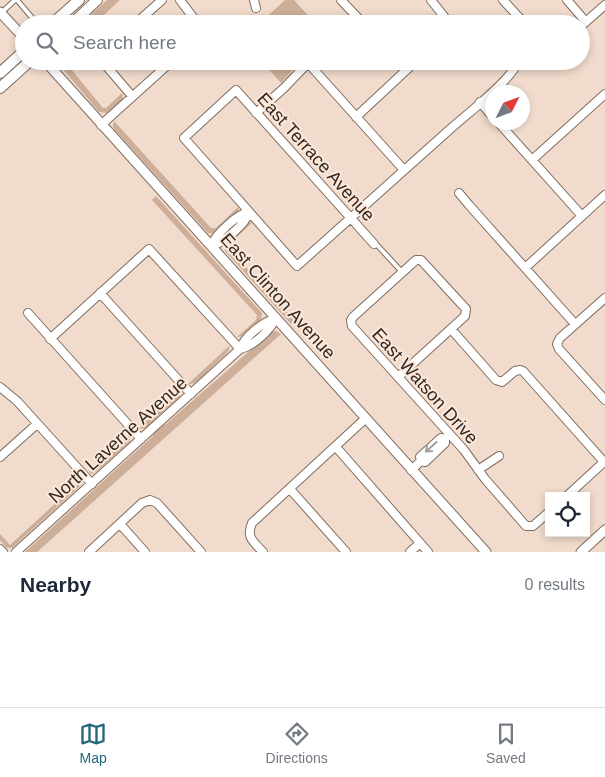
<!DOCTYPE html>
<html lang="en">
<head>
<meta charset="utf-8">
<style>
  body { margin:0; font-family:Helvetica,sans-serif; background:#f2f2f3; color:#1f2937 }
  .controls { position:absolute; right:15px; bottom:15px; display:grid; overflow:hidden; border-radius:0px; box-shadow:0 2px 8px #0003 }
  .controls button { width:45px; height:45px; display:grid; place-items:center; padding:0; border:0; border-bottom:1px solid #e0e1e3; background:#fff; color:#1f2937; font:25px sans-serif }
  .compass { position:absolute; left:485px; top:85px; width:45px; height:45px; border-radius:50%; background:#fff; box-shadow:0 2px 8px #0003; rotate:48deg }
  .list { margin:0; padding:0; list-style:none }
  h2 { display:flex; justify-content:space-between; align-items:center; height:65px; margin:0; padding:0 20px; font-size:21px }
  h2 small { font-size:16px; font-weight:400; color:#747a83 }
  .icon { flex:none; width:28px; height:28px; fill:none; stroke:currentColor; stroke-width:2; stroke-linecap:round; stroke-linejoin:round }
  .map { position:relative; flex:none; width:605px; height:552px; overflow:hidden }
  .search { position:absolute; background:#fff; box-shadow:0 2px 8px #0003; left:15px; right:15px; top:15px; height:55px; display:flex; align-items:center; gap:12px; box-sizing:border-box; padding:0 18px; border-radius:28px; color:#747a83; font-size:19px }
  .sheet { height:155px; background:#fff }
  nav { display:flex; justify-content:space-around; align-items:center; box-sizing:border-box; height:70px; border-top:1px solid #e0e1e3; background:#fff; font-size:14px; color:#747a83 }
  nav a { display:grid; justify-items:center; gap:2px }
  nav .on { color:#236579 }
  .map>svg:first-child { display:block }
</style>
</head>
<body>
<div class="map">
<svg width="605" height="552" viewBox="0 0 605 552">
  <rect width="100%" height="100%" fill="#f0dbcc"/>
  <path fill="#cdaf99" d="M107,0H120L94,24H81Z
    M285,0H294L316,24H259Z
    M56,61H70L67,64L103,108H106L122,93L123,99L107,113L99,112Z
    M261,61H301L281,83Z
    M114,121L211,228H216L238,207L239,210L238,213L215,234L208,233L114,129L113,125Z
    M156,196L262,313L261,321L245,336L237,337L256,320L257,315L152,200Z
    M250,222L252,223L229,244V248L294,320L291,324L225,251V244L248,223Z
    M276,331L281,334L37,552H25L153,436C154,429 160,427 166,424L271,332Z
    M229,346V350L226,354L195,383L191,384H188Z
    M180,391V397L158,416L156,421L150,427L141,429L139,428Z
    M130,435V442L96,472L92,474L89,472Z
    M81,480V483L79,487L12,548L6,547L0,540V534L10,545Z"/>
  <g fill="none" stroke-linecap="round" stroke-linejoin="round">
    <g stroke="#7f6d5f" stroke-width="6">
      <path id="service" d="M17,0L34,20
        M1,13L15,0
        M374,244L378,246L402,272"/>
    </g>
    <g stroke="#7f6d5f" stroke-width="10">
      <path id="minor" d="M180,0L198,24
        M254,0L256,8
        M341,0L358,18L352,24
        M431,0L450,24
        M503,0L525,24
        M567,0L586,22
        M135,24L162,0
        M581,26L605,5
        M102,61L132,96
        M308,63L404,170
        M480,102L492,116
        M256,113L284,88L310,61
        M356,117L416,61
        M498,122L582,216
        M101,125L172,61
        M532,160L605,94
        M459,193L469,205L575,324
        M249,212C246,224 223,243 211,246C215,235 237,214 249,212Z
        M374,244L236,90L184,138L297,266C347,221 398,176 448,131C467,114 500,89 514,69
        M525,268L605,195
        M100,293L191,394
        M605,298L560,338L557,344L559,349L605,400
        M28,313L141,439
        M451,329L496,380L502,382L515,371L520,370L523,371L605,463
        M50,339L149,249L240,349
        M240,349C254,346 270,330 276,318
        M398,377L465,316L466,309L421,260H416L353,317L351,320L352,326L464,450L485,479L526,526H533L549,512
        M0,387L17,401L92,484
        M336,447L428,552
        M0,457L37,424
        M411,470L421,461L425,462L445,443V439L441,438L420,457L421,461
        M478,470L499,456
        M290,489L346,552
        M567,496L604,462
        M120,524L145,552
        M0,549L3,552
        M16,552L240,349C245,336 263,322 276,318
        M89,552L142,503L150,500L157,503L201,552
        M263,552C253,541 246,538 252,523L366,418
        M410,552L420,543"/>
    </g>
    <g stroke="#7f6d5f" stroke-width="11">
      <path id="tertiary" d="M0,12L24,38
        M45,61L486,552
        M581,552L605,530"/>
    </g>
    <g stroke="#7f6d5f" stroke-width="12">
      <path id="secondary" d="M52,24L79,0
        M72,24L97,0
        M0,73L24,51
        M0,88L30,61"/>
    </g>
    <use href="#service" stroke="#fff" stroke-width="4"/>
    <use href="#minor" stroke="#fff" stroke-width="8"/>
    <use href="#tertiary" stroke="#fff" stroke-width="9"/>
    <use href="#secondary" stroke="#fff" stroke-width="10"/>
  </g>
  <defs><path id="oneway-shaft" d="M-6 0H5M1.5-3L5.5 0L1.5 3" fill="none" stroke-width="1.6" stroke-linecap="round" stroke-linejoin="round" transform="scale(1.25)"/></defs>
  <use stroke="#a29f9c" href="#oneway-shaft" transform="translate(431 447) rotate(138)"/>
  <g text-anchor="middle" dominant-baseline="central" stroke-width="4" stroke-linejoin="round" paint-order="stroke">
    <g font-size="18" fill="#302923" stroke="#fde8d9">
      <text transform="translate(316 157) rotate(48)">East Terrace Avenue</text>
      <text transform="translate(278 296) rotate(48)">East Clinton Avenue</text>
      <text transform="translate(425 386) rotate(48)">East Watson Drive</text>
      <text transform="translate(118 440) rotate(-42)">North Laverne Avenue</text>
    </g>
  </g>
</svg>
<div class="controls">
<button><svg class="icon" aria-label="locate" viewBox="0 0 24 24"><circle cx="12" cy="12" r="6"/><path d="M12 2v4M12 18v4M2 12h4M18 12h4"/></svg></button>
</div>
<svg class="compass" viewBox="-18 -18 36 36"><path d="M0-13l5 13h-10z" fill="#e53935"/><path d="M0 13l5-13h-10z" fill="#747a83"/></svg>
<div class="search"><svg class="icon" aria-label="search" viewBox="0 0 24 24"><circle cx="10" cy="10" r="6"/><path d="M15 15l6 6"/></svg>Search here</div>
</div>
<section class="sheet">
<h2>Nearby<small>0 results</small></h2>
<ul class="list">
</ul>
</section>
<nav>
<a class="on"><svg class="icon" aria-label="map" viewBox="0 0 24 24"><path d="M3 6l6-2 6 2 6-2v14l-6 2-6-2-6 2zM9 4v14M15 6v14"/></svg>Map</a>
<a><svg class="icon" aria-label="directions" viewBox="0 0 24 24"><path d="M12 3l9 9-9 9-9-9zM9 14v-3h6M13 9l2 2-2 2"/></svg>Directions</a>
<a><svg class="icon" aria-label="saved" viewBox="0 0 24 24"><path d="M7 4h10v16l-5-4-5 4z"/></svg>Saved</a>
</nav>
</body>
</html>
